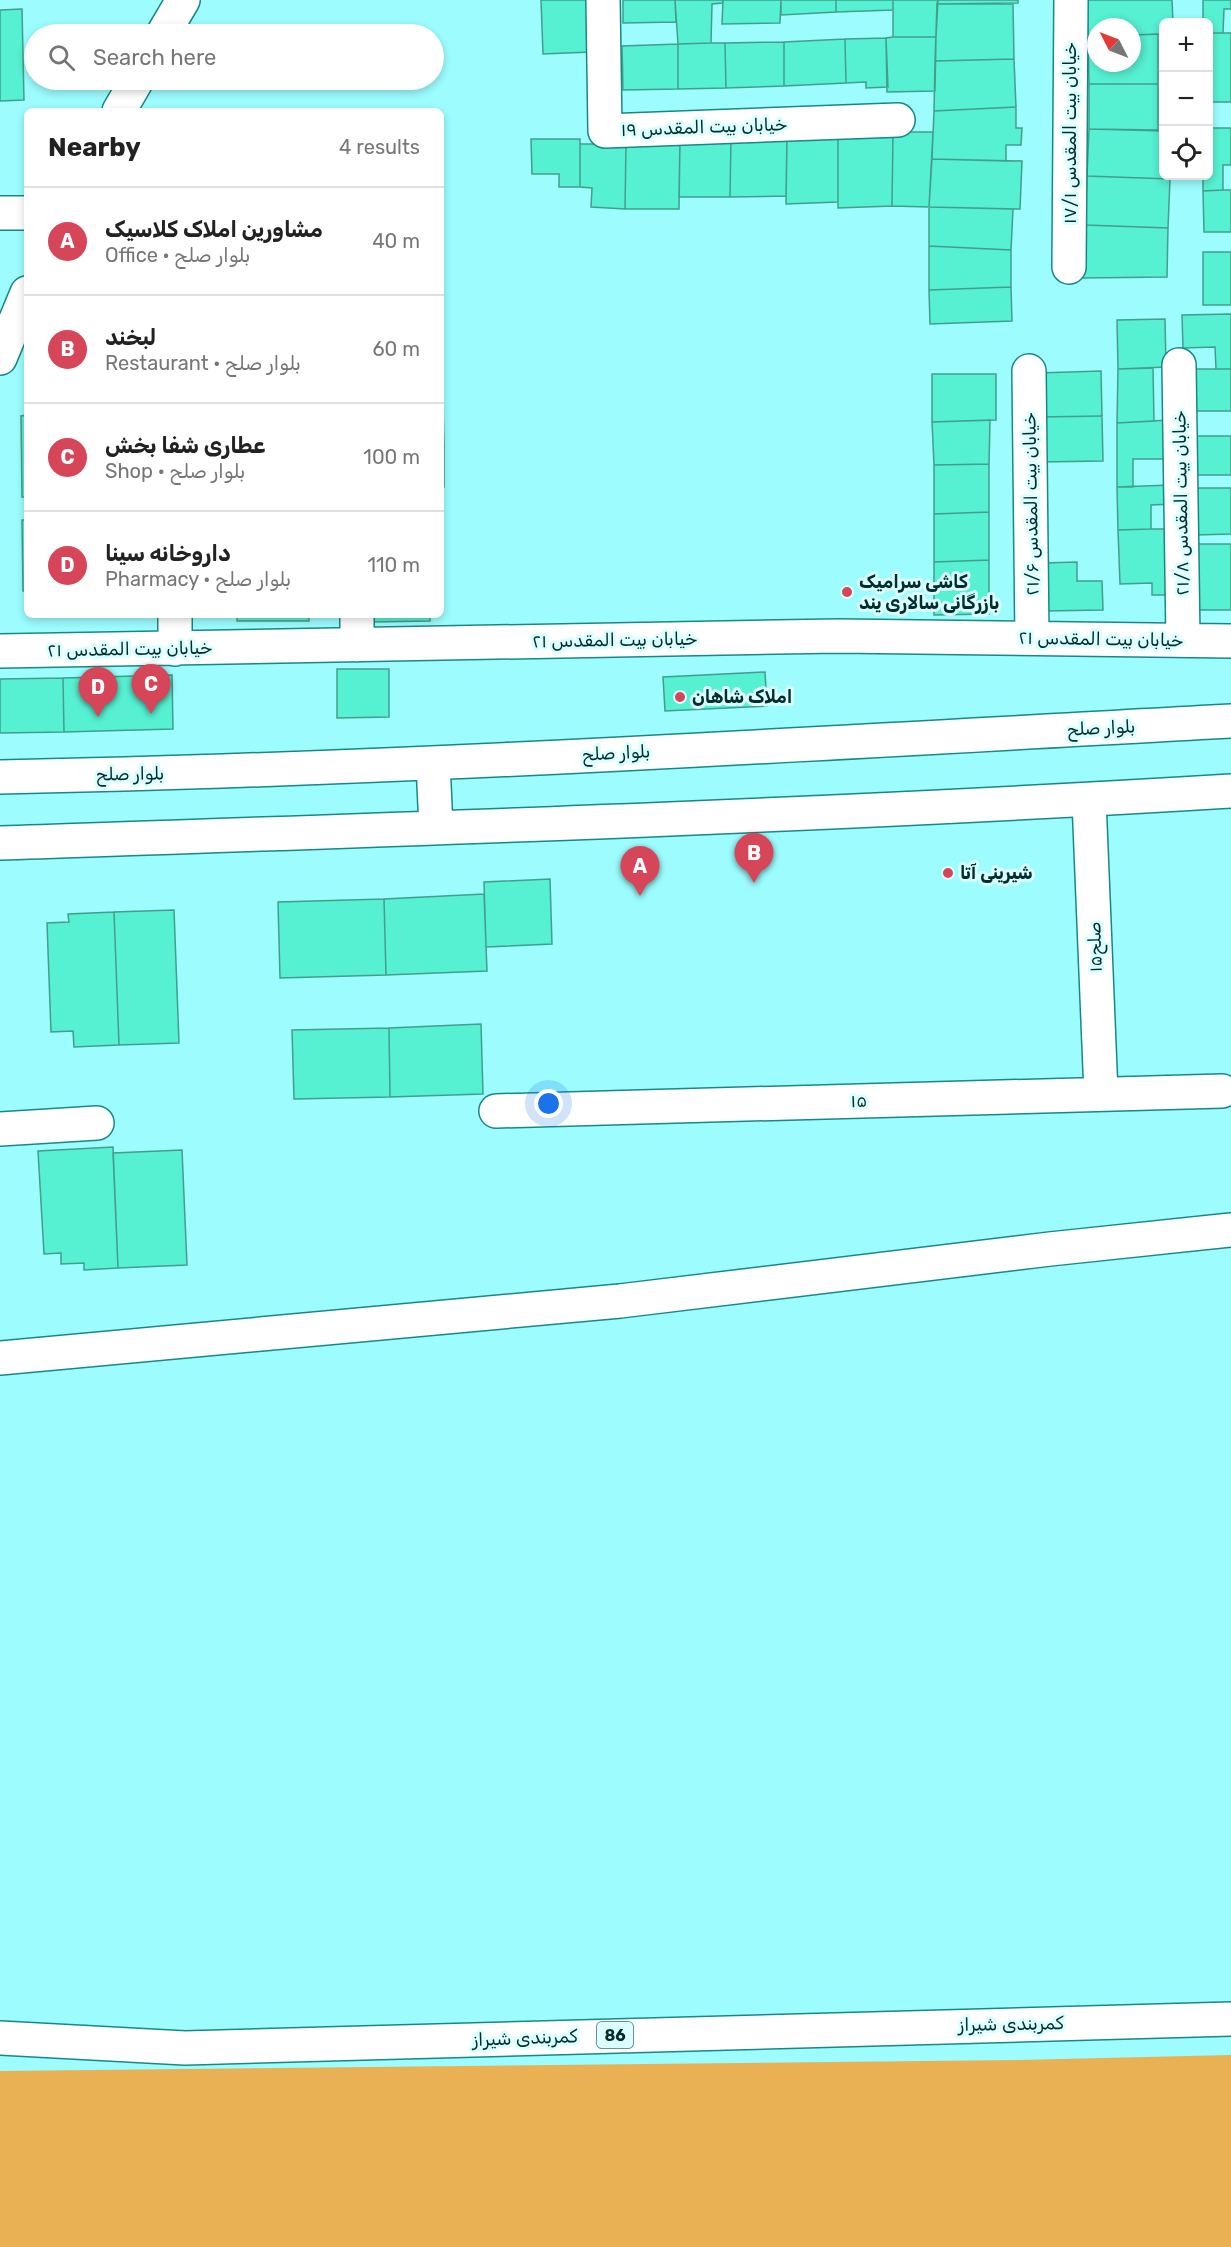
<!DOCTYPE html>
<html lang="en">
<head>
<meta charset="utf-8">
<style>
  body { margin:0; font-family:Rubik,"Noto Naskh Arabic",sans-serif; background:#f6f6f6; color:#222 }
  .controls { position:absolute; right:18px; top:18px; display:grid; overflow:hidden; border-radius:9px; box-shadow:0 3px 9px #0003 }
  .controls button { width:54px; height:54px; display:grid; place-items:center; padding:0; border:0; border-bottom:2px solid #e0e0e0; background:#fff; color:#222; font:30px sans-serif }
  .compass { position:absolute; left:1087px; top:18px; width:54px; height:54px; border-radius:50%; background:#fff; box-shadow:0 3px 9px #0003; rotate:312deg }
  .you { position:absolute; left:549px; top:1104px; width:21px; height:21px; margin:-15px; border:4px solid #fff; border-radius:50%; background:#1a73e8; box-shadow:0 0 0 9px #1a73e833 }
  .badge { display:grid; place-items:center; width:39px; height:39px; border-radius:50%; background:#d64558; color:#fff; font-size:20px; font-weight:700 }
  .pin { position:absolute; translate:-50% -50px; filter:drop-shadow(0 2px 3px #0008) }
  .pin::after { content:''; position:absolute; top:32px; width:21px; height:18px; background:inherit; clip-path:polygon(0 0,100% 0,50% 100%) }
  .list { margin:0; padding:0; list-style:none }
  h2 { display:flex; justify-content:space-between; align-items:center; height:78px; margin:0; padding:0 24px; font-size:26px }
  h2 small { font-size:20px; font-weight:400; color:#767676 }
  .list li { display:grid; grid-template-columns:39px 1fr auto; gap:18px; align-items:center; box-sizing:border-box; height:108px; padding:0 24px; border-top:2px solid #e0e0e0 }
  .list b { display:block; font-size:22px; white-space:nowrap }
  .list p { margin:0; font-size:20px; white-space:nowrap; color:#767676 }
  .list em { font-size:20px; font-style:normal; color:#767676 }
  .icon { flex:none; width:33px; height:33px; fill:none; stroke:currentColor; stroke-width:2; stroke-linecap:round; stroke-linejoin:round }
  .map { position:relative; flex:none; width:1231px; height:2247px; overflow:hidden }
  .search { position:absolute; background:#fff; box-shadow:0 3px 9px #0003; left:24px; top:24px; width:420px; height:66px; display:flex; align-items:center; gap:15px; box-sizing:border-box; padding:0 21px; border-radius:33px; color:#767676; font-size:22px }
  .panel { position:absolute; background:#fff; box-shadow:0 3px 9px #0003; left:24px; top:108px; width:420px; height:510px; border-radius:9px }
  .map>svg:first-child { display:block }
</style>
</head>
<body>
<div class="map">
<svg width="1231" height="2247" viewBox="0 0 1231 2247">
  <rect width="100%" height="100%" fill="#9cfcfe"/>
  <path fill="#e9b054" d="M1231,2055V2247H0V2071L1019,2060Z"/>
  <path fill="#56f0d2" stroke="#449e8b" stroke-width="1.5" d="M541,0H589L591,52L543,54Z
    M623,0H675L676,22L623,23Z
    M675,0H723V3L712,4L711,43L678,44Z
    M723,0H781L780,23L722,24Z
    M781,0H836V12L781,15Z
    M836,0H893V10L836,12Z
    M893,0H938L936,37H893Z
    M938,0H1018V3L937,4Z
    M1087,0H1172L1173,22H1164V34L1132,35V27H1096V36L1088,37Z
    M1203,0H1231V9H1224L1223,33H1208V22H1203Z
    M937,4H1013L1014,59L935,61Z
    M22,9L24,100L0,101V10Z
    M1208,33H1231V102H1208Z
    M1158,34V84H1089L1088,37L1096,36V63H1132V35Z
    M893,37H936L935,91L887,92L886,38Z
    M886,38L888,87L866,88V82L846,83L845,39Z
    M845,39L846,83L784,86V42Z
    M784,42V86L726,88L725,43Z
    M711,43H725L726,88L678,89V44Z
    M678,44V89L623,90L622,46Z
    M1014,59L1016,107L934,111L935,61Z
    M1089,84H1158V130L1089,129Z
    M1016,107V128H1022L1021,145H1006V161L932,159L934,111Z
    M1208,128H1231V165H1223V190L1203,191V176H1208Z
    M1089,129L1164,131V176H1170V179L1087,176Z
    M893,132L892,206L838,208V135Z
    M893,132H933L929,207L892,206Z
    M838,135V202L786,204L787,137Z
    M787,137L786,196L730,197L731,138Z
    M731,138L730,197H679L680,139Z
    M531,139H580V187H559V174H532Z
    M680,139L679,209H625L626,144Z
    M580,144H626L625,209L591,207L592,188L580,187Z
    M932,159L1022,161L1020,209L929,207Z
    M1087,176L1170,179L1168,228L1085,225Z
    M1223,190H1231V232H1204L1203,191Z
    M929,207L1013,209L1011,250L929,246Z
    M1085,225L1168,228L1167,277L1083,278Z
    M929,246L1011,250V287L929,290Z
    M1203,252H1231V305H1203Z
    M1011,287L1012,321L930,324L929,290Z
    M1231,314V369H1216L1215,347L1183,348L1182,315Z
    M1165,319L1166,367L1118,369L1117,320Z
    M441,341H443V402H441Z
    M1153,368L1154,421L1117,423L1118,369Z
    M1191,369H1231V411H1191Z
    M1101,371L1102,416L1039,417L1038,373Z
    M932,374H996V420L932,422Z
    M441,402H443L444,445H441Z
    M27,415V497H22L21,416Z
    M1102,416L1103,461L1039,462V417Z
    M990,420L989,464L934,465L932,422Z
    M1169,420L1171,459H1133V487H1117V423Z
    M1195,436H1231V475H1195Z
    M441,445H444V487H441Z
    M989,464V512L934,514V465Z
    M1171,485L1172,504L1151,505V529L1118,530L1117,487Z
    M1195,488H1231V534L1195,535Z
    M989,512V560L934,562V514Z
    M22,520H27V591H23Z
    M1151,529H1172L1173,595H1152V583L1120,584L1118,530Z
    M1195,544H1231V610H1195Z
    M989,560V614L934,615V562Z
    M1077,562V581H1102L1103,610L1045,611L1044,563Z
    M237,615H309V621H237Z
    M370,615H430V621L370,622Z
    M337,669H389V717L337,718Z
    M765,672L767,706L665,711L663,677Z
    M172,675L173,729L64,732L63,678Z
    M63,678L64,732L0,733V679Z
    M550,879L552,944L486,947L484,882Z
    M484,894L487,971L386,975L384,899Z
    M384,899L386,975L280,978L278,902Z
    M174,910L179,1043L119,1045L114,912Z
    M114,912L119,1045L74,1047L73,1031L51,1032L47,923L69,922L68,914Z
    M481,1024L483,1094L390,1097L389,1028Z
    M389,1028L390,1097L294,1099L292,1030Z
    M113,1147L118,1268L84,1270V1263L61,1264V1253L44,1254L38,1151Z
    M182,1150L187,1265L118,1268L113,1153Z"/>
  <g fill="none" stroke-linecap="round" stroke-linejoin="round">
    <g stroke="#198789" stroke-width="36">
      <path id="minor" d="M603,0L605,131L898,120
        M0,213H27
        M1069,267L1071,0
        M1179,365L1183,640
        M1029,371L1032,638
        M175,615V649
        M357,615V645
        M0,651L838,636L1231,641
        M1089,800L1101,1094
        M496,1111L1222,1091
        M0,1129L97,1123
        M0,1358L620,1301L1050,1249L1231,1230"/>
    </g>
    <g stroke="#198789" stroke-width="36">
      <path id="tertiary" d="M163,34L183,0
        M119,111L137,80
        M0,358L27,293"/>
    </g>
    <g stroke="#198789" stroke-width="36">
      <path id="secondary" d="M433,763L436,828
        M0,777C411,769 821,743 1231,721
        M0,843C410,829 821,816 1231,791"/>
    </g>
    <g stroke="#198789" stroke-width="36">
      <path id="trunk" d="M0,2038L185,2048L1231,2019"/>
    </g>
    <use href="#minor" stroke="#fff" stroke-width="33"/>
    <use href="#tertiary" stroke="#fff" stroke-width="33"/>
    <use href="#secondary" stroke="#fff" stroke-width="33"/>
    <use href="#trunk" stroke="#fff" stroke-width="33"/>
  </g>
  <g fill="#d64558" stroke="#dbffff" stroke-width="2">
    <circle cx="847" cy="592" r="6"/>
    <circle cx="680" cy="697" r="6"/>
    <circle cx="948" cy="873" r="6"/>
  </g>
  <g text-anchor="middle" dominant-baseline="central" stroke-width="6" stroke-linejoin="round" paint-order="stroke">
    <rect fill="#dbffff" stroke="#426c6d" stroke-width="1.5" x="597" y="2022" width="36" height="26" rx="4.5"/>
    <g font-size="16" font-weight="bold" fill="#012d2e">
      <text x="615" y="2035">86</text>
    </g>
    <g font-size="18" fill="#012d2e" stroke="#dbffff">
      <text transform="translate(704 127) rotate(-2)">خیابان بیت المقدس ۱۹</text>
      <text transform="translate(1070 133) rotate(-90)">خیابان بیت المقدس ۱۷/۱</text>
      <text transform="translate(1181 503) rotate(-91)">خیابان بیت المقدس ۲۱/۸</text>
      <text transform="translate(1031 504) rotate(-91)">خیابان بیت المقدس ۲۱/۶</text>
      <text transform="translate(1101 639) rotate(1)">خیابان بیت المقدس ۲۱</text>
      <text transform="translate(615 640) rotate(-1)">خیابان بیت المقدس ۲۱</text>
      <text transform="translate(130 649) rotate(-1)">خیابان بیت المقدس ۲۱</text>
      <text transform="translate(1101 728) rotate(-3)">بلوار صلح</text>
      <text transform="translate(616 753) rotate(-3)">بلوار صلح</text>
      <text transform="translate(130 774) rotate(-1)">بلوار صلح</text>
      <text transform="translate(1095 947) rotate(-92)">صلح۱۵</text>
      <text transform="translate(859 1101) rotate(-2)">۱۵</text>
      <text transform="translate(1011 2024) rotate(-1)">کمربندی شیراز</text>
      <text transform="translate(525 2038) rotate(-2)">کمربندی شیراز</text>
    </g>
    <g font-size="18" font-weight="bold" fill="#012d2e" stroke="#dbffff" text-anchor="start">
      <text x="859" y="582">کاشی سرامیک<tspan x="859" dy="21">بازرگانی سالاری یند</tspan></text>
      <text x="692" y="697">املاک شاهان</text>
      <text x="960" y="873">شیرینی آتا</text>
    </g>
  </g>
</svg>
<div class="controls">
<button>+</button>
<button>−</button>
<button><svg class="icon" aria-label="locate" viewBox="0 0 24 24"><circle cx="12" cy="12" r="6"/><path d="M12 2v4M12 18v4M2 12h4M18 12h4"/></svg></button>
</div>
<svg class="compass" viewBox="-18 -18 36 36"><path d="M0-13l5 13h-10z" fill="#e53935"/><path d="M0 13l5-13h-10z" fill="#767676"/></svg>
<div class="you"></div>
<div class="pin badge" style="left:640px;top:896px">A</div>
<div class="pin badge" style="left:754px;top:883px">B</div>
<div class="pin badge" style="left:151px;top:714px">C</div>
<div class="pin badge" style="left:98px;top:717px">D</div>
<div class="search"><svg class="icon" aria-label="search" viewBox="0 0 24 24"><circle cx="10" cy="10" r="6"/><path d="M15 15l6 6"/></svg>Search here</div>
<section class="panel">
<h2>Nearby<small>4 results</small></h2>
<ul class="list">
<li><span class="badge">A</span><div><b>مشاورین املاک کلاسیک</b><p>Office · بلوار صلح</p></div><em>40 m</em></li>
<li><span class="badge">B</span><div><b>لبخند</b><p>Restaurant · بلوار صلح</p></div><em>60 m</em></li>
<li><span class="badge">C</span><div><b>عطاری شفا بخش</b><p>Shop · بلوار صلح</p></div><em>100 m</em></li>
<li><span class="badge">D</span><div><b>داروخانه سینا</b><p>Pharmacy · بلوار صلح</p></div><em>110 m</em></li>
</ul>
</section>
</div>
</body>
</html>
